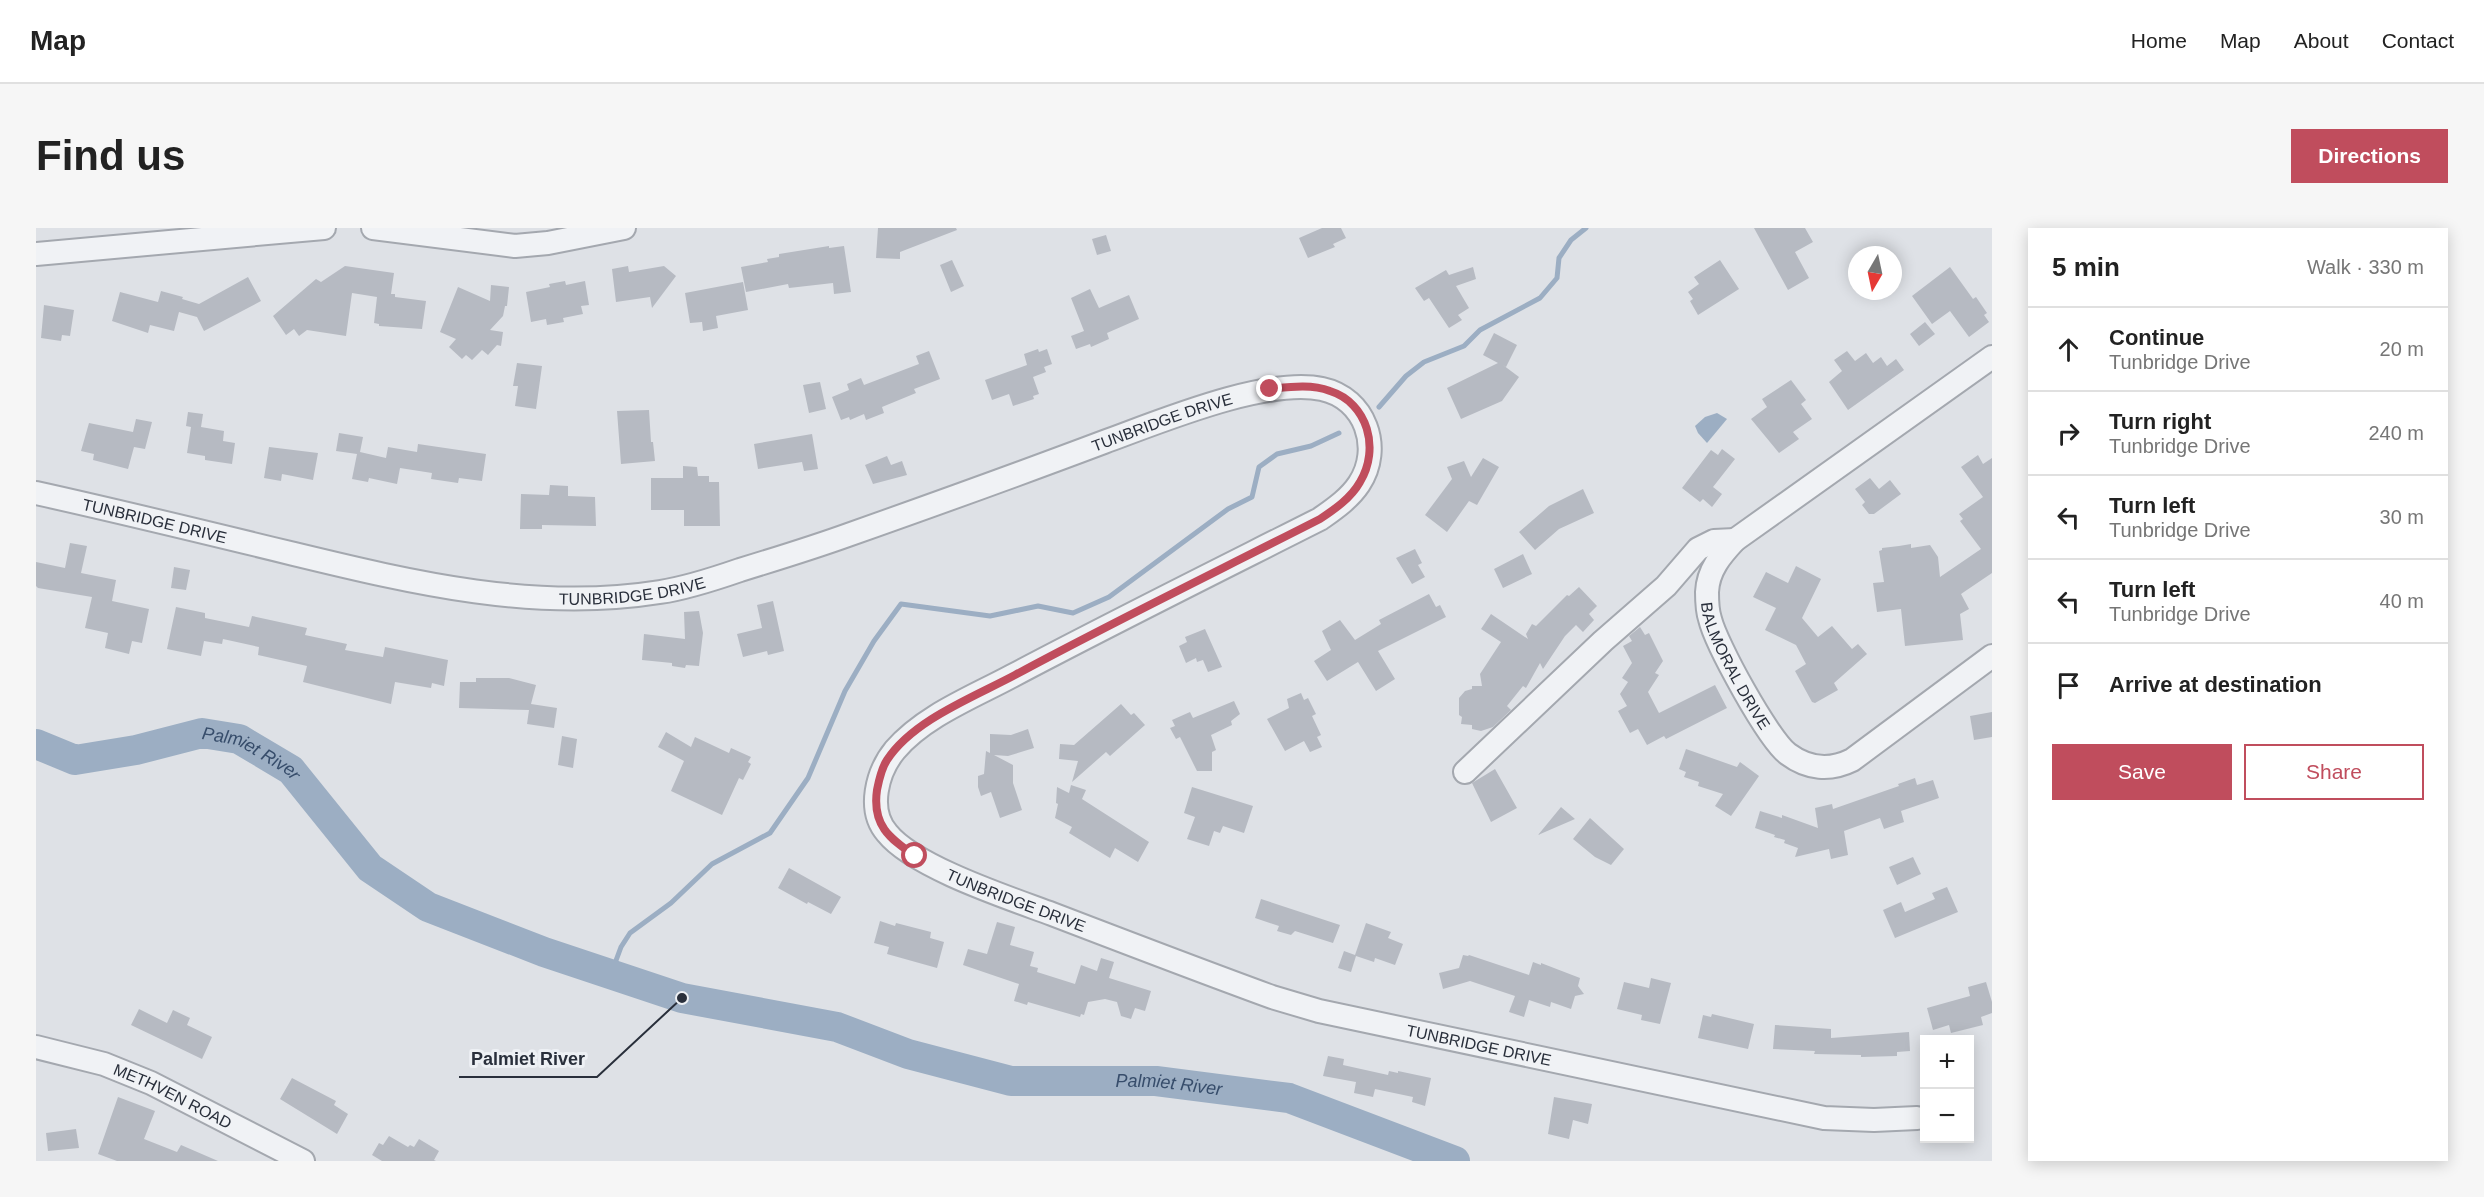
<!DOCTYPE html>
<html lang="en">
<head>
<meta charset="utf-8">
<style>
  body { margin:0; font-family:Helvetica,sans-serif; background:#f6f6f6; color:#222 }
  .controls { position:absolute; right:18px; bottom:18px; display:grid; overflow:hidden; border-radius:0px; box-shadow:0 3px 15px #0003 }
  .controls button { width:54px; height:54px; display:grid; place-items:center; padding:0; border:0; border-bottom:2px solid #e0e0e0; background:#fff; color:#222; font:30px sans-serif }
  .compass { position:absolute; left:1812px; top:18px; width:54px; height:54px; border-radius:50%; background:#fff; box-shadow:0 3px 15px #0003; rotate:189deg }
  .stop { position:absolute; width:18px; height:18px; margin:-14px; border:4px solid #c04d5d; border-radius:50%; background:#fff }
  .stop.end { background:#c04d5d; border-color:#fff; box-shadow:0 2px 6px #0008 }
  .list { margin:0; padding:0; list-style:none }
  h2 { display:flex; justify-content:space-between; align-items:center; height:78px; margin:0; padding:0 24px; font-size:26px }
  h2 small { font-size:20px; font-weight:400; color:#767676 }
  .list li { display:grid; grid-template-columns:39px 1fr auto; gap:18px; align-items:center; box-sizing:border-box; height:84px; padding:0 24px; border-top:2px solid #e0e0e0 }
  .list b { display:block; font-size:22px; white-space:nowrap }
  .list p { margin:0; font-size:20px; white-space:nowrap; color:#767676 }
  .list em { font-size:20px; font-style:normal; color:#767676 }
  .actions { display:flex; gap:12px; padding:18px 24px }
  .actions a { flex:1; padding:14px 0; border:2px solid #c04d5d; border-radius:0px; text-align:center; font-size:21px; color:#c04d5d }
  .actions .main { background:#c04d5d; color:#fff }
  .icon { flex:none; width:33px; height:33px; fill:none; stroke:currentColor; stroke-width:2; stroke-linecap:round; stroke-linejoin:round }
  .map { position:relative; flex:none; width:1956px; height:933px; overflow:hidden; border-radius:0px }
  header { display:flex; align-items:center; gap:36px; box-sizing:border-box; height:84px; padding:0 30px; background:#fff; border-bottom:2px solid #e0e0e0 }
  header strong { font-size:28px }
  nav { display:flex; gap:33px; margin-inline-start:auto; font-size:21px }
  .intro { display:flex; align-items:center; justify-content:space-between; box-sizing:border-box; height:144px; padding:0 36px }
  h1 { margin:0; font-size:42px }
  .button { padding:15px 27px; border-radius:0px; background:#c04d5d; color:#fff; font-size:21px; font-weight:700 }
  main { display:flex; gap:36px; padding:0 36px }
  aside { flex:1; background:#fff; border-radius:0px; box-shadow:0 3px 15px #0003 }
  .map>svg:first-child { display:block }
</style>
</head>
<body>
<header>
<strong>Map</strong>
<nav><a>Home</a><a>Map</a><a>About</a><a>Contact</a></nav>
</header>
<div class="intro"><h1>Find us</h1><a class="button">Directions</a></div>
<main>
<div class="map">
<svg width="1956" height="933" viewBox="0 0 1956 933">
  <rect width="100%" height="100%" fill="#dee1e6"/>
  <path fill="#9caec3" d="M1681,185L1691,191L1671,215L1662,205L1659,198L1669,189Z"/>
  <g fill="none" stroke-linecap="round" stroke-linejoin="round">
    <path stroke="#9caec3" stroke-width="5" d="M1343,179L1370,148L1388,134L1428,118L1444,102L1504,70L1521,50L1523,30L1535,12L1550,0
      M575,746L585,719L594,705L635,675L676,636L734,605L772,550L809,463L838,413L865,376L954,388L1002,378L1037,385L1073,369L1192,281L1216,269L1223,239L1241,226L1275,218L1303,205"/>
    <path stroke="#9caec3" stroke-width="30" id="s1" d="M0,516L39,532L100,522L166,505L203,511L255,542L334,640L392,679L508,724L646,770L801,799L872,826L975,853H1120L1253,870L1419,933"/>
  </g>
  <path fill="#b6bac2" d="M842,0H920L921,2L864,24V31L840,30Z
    M1286,0H1305L1310,10L1297,16L1299,19L1272,30L1263,10Z
    M1718,0H1769L1777,14L1759,24L1773,50L1752,62Z
    M1070,7L1075,23L1061,27L1056,11Z
    M793,18V20L808,18L815,64L798,66L797,55L753,60L752,56L710,64L705,39L732,34L731,31L743,29V26Z
    M916,32L928,58L915,64L904,37Z
    M1684,32L1703,61L1662,87L1654,73L1657,71L1652,64L1663,56L1658,49Z
    M309,38L358,45L355,66H359V69L390,73L386,101L343,98V96L338,95L341,69L316,65L310,108L271,102L263,108L258,101L250,107L237,88L280,51L285,54Z
    M592,38L593,44L628,38L640,48L616,80L614,69L580,74L576,41Z
    M1437,39L1440,51L1420,58L1433,80L1422,87L1426,92L1413,100L1393,70L1388,73L1379,60L1410,42L1413,47Z
    M1914,39L1937,71L1940,69L1951,85L1948,87L1953,94L1933,109L1914,83L1896,96L1876,68Z
    M212,49L225,73L168,103L161,89L143,84L138,103L114,97L112,105L76,93L84,64L122,74L125,63L147,69L146,71L163,76Z
    M529,53L530,57L549,53L553,77L545,78L547,86L527,90L528,94L511,97L510,91L495,94L490,64L514,59L513,56Z
    M707,54L712,82L680,88L682,100L667,103L666,94L654,95L649,65Z
    M455,57L473,59L471,78H469L467,88L454,102L467,104L465,118L461,117L452,127L446,122L436,132L430,127L426,131L413,119L420,111L404,104L422,59L454,73Z
    M1054,61L1063,80L1093,67L1103,91L1071,105L1073,111L1055,119L1054,116L1040,121L1035,108L1048,103L1035,70Z
    M8,77L38,82L34,108L26,107L25,113L5,110Z
    M1889,94L1899,106L1883,118L1874,106Z
    M1458,105L1481,117L1470,139L1467,137L1483,149L1466,173L1425,191L1411,160L1462,135L1447,127Z
    M1002,121L1003,124L1011,121L1016,136L1008,139L1010,144L997,149L1003,166L997,168L998,171L977,178L973,166L956,172L949,152L991,137L988,126Z
    M893,123L904,151L878,161L880,165L846,179L848,185L830,192L828,186L814,192L813,189L805,192L796,169L813,162L811,156L825,150L828,157L883,136L880,128Z
    M1811,123L1819,133L1830,125L1837,135L1845,129L1851,138L1860,131L1868,142L1812,182L1793,154L1806,143L1798,132Z
    M481,135L506,138L500,181L479,178L482,158H477Z
    M1755,152L1770,172L1765,176L1776,191L1757,204L1763,211L1743,225L1715,191L1731,179L1726,171Z
    M784,154L790,181L773,185L767,157Z
    M613,182L615,214H617L619,233L585,236L581,183Z
    M152,184L167,186L165,199L188,203L187,213L199,215L196,236L169,232V228L151,225L155,199L150,198Z
    M100,191L116,194L109,221L98,219L92,241L57,232L58,226L45,223L53,195L97,204Z
    M303,205L327,209L324,224L350,230L352,219L381,224L382,216L450,226L446,253L423,250L422,255L395,251L396,245L364,240L361,256L333,250L332,254L316,251L321,226L300,223Z
    M776,206L782,241L768,243L766,234L722,241L718,216Z
    M233,219L282,225L277,252L246,246L245,253L228,250Z
    M1686,221L1699,231L1677,259L1686,266L1676,279L1667,271L1664,274L1646,260L1675,222L1682,227Z
    M1942,227L1947,236L1956,230V345L1925,366L1933,381L1924,386L1927,412L1869,418L1865,381L1841,384L1837,355L1848,354L1843,323L1846,322V320L1863,318L1875,316V320L1894,317L1902,329L1904,349L1945,321L1924,293L1927,291L1923,286L1947,269L1925,239Z
    M851,228L855,237L866,233L871,247L837,256L829,237Z
    M1447,230L1463,239L1441,277L1433,273L1411,304L1389,287L1416,251L1411,239L1428,233L1435,249Z
    M647,238L661,239L662,248H673V254H683L684,298H648V282H615V250H647Z
    M1834,250L1843,261L1854,252L1865,266L1838,286H1833L1826,277L1829,274L1819,261Z
    M514,257L532,258V268L559,269L560,298L506,297V301H484L485,266L513,267Z
    M1547,261L1558,285L1523,301L1499,322L1483,304L1513,278Z
    M34,315L51,318L45,345L80,352L76,373L113,381L106,415L96,413L93,426L69,420L72,405L49,400L56,369L2,360L0,358V334L29,340Z
    M1379,321L1386,335L1382,337L1389,349L1376,356L1360,330Z
    M1487,326L1496,346L1467,360L1458,341Z
    M1760,338L1785,351L1766,390L1782,409L1796,398L1816,421L1822,416L1831,426L1798,455L1802,462L1779,475L1776,474L1759,443L1770,436L1760,417L1729,402L1740,380L1717,369L1730,344L1752,355Z
    M138,339L154,342L150,362L135,360Z
    M1543,359L1561,378L1553,386L1558,392L1547,404L1540,397L1529,408L1507,441L1504,435L1490,460L1487,458L1471,478L1475,482L1457,499L1445,503L1436,501V497L1425,496L1426,489L1423,487V470L1429,463L1436,461V458H1446L1444,446L1465,414L1445,401L1455,386L1492,411L1490,406L1496,396L1500,398L1531,367L1533,368Z
    M1393,366L1400,379L1404,377L1410,389L1342,423L1359,451L1340,463L1322,434L1291,453L1278,433L1295,422L1286,403L1304,392L1319,412L1345,396L1343,392Z
    M737,373L748,423L732,427L731,423L707,429L701,406L726,400L721,377Z
    M140,379L169,385V390L213,399L216,388L271,400L269,407L311,416L309,422L347,429L349,419L412,432L408,458L396,455L395,460L359,454L355,476L267,454L271,438L222,427L223,419L187,411L186,416L168,413L165,428L131,421Z
    M663,383L667,405L663,438L650,437L649,440L636,438V435L606,432L608,406L649,411L648,384Z
    M1604,399L1609,407L1613,405L1627,433L1619,445L1623,447L1612,464L1623,485L1679,457L1691,480L1630,511L1628,508L1611,517L1602,501L1594,505L1582,483L1591,478L1584,466L1592,454L1586,450L1596,435L1587,418L1596,413L1593,408Z
    M1169,401L1186,439L1172,444L1167,432L1161,434L1160,430L1150,435L1143,418L1151,414L1149,409Z
    M440,450H473L500,457L495,476L521,480L518,500L491,496L493,482L423,480L424,454H440Z
    M1265,465L1268,472L1272,470L1280,486L1276,488L1285,507L1281,509L1286,519L1274,524L1268,513L1249,523L1231,491L1253,480L1251,471Z
    M1198,473L1204,486L1195,493L1196,497L1175,507L1180,522L1176,524V543H1161L1144,509L1140,511L1134,500L1139,498L1136,492L1154,484L1157,490Z
    M1085,476L1095,487L1098,485L1109,497L1074,528L1070,524L1036,554L1042,533L1023,531L1024,516L1038,517Z
    M1956,484V509L1938,512L1934,488Z
    M992,501L998,520L972,528L958,527L977,537V555L986,582L964,590L955,564L945,568L942,559V548L948,546L950,523L954,525V506L975,507Z
    M630,504L655,519L659,509L693,525L695,520L715,529L712,534L715,536L707,552L703,550L686,587L635,563L648,533L622,519Z
    M526,508L541,511L537,540L522,537Z
    M1650,521L1701,539L1704,534L1723,548L1695,588L1679,578L1687,566L1662,558L1663,554L1648,549L1650,544L1643,541Z
    M1459,541L1481,580L1455,594L1436,555Z
    M1879,550L1881,557L1897,552L1903,570L1865,583L1868,594L1848,601L1844,590L1808,603L1812,627L1795,631L1793,621L1759,629L1762,620L1748,615L1749,612L1738,609L1739,607L1719,600L1724,583L1746,590V587L1782,600L1779,580L1796,576L1797,581L1863,558L1862,556Z
    M1035,557L1050,562L1046,571L1113,614L1102,634L1079,620L1074,630L1033,605L1036,599L1019,590L1022,576L1020,575L1021,559L1033,565Z
    M1156,559L1217,578L1208,605L1187,598L1184,605L1178,603L1173,618L1151,611L1159,589L1148,585Z
    M1525,579L1539,591L1502,607Z
    M1554,590L1588,621L1575,637L1559,629L1537,611Z
    M1877,629L1885,646L1861,657L1853,639Z
    M753,640L805,669L795,686L772,674L771,676L742,660Z
    M1911,659L1922,684L1859,710L1847,682L1865,674L1869,684L1899,671L1896,665Z
    M1225,671L1304,697L1297,715L1259,703L1255,707L1241,703L1243,698L1219,690Z
    M844,693L859,698L860,695L895,704L894,710L908,714L901,740L851,726L853,719L838,715Z
    M961,694L979,699L974,717L998,724L994,738L1002,740L1001,744L1039,756L1045,737L1061,743L1065,730L1078,734L1073,750L1115,763L1109,783L1099,780L1095,791L1085,788L1081,774L1069,771L1052,774L1048,787L1045,786L1044,789L992,774L991,777L978,773L983,756L927,737L932,721L951,726Z
    M1330,695L1355,704L1352,710L1367,716L1359,737L1339,730L1338,734L1320,728L1315,744L1302,740L1308,723L1319,727Z
    M1427,727L1432,728L1433,727L1493,747L1497,734L1505,737V735L1544,750L1542,758L1548,766L1539,768L1535,781L1515,774L1514,779L1493,772L1488,789L1473,784L1479,768L1434,753L1407,761L1403,745L1423,740Z
    M1615,750L1635,755L1624,796L1605,792L1606,787L1581,781L1588,754L1613,760Z
    M1950,754L1956,774V785L1945,789L1947,797L1915,805L1913,797L1897,802L1891,780L1934,768L1932,759Z
    M103,781L131,795L137,782L154,790L151,797L176,809L166,831L95,797Z
    M1676,786L1718,796L1712,821L1662,810L1667,787L1675,789Z
    M1739,797L1795,801V810L1873,804L1874,823L1861,824V828L1825,829V827L1778,826L1779,823L1737,821Z
    M1292,828L1308,831L1307,837L1352,847L1353,843L1362,845V843L1395,850L1389,878L1376,874L1377,869L1339,861L1337,869L1318,865L1320,854L1287,848Z
    M256,850L300,873L298,877L312,886L301,906L244,871Z
    M82,869L119,883L108,911L141,924L145,917L182,933H81L62,926Z
    M1518,869L1556,876L1552,896L1537,892L1533,911L1512,906Z
    M40,901L43,920L12,923L10,905Z
    M353,908L372,919L374,917L378,919L383,911L403,923L398,932L400,933H346L336,927L343,915L347,917Z"/>
  <g fill="none" stroke-linecap="round" stroke-linejoin="round">
    <g stroke="#a4a8af" stroke-width="26">
      <g id="minor">
        <path d="M337,0L479,18L512,15L588,0"/>
        <path d="M0,26L288,0"/>
        <path id="s2" d="M1956,129L1699,312C1685,327 1672,342 1671,364C1671,373 1671,382 1674,391C1680,416 1732,511 1752,526C1772,541 1794,543 1816,532L1956,428"/>
        <path id="s3" d="M0,265C86,284 172,305 258,326C378,355 499,384 624,364C651,360 678,351 704,342C740,331 776,320 812,307C897,277 983,246 1068,214C1123,194 1230,149 1286,161C1329,170 1347,220 1323,256C1313,271 1298,281 1284,291C1181,343 1078,394 976,448C937,469 888,488 859,522C841,544 831,582 851,605C878,639 973,670 1016,686C1089,714 1162,742 1236,769L1283,783L1788,890L1838,892L1881,890"/>
        <path d="M1429,544L1567,413L1630,358L1662,321L1678,313L1699,312"/>
        <path id="s4" d="M0,819L68,836L115,855L267,933"/>
      </g>
    </g>
    <use href="#minor" stroke="#f0f2f5" stroke-width="22"/>
  </g>
  <g fill="none" stroke-linecap="round" stroke-linejoin="round">
    <path stroke="#c04d5d" stroke-width="8" d="M879,628C853,610 836,597 841,562C843,552 845,541 851,532C877,492 938,469 979,447C1079,393 1182,343 1284,291C1299,281 1315,270 1324,254C1344,221 1332,175 1294,163C1275,156 1254,159 1234,161"/>
  </g>
  <g text-anchor="middle" dominant-baseline="central" stroke-width="6" stroke-linejoin="round" paint-order="stroke">
    <g font-size="16" fill="#292f3b" stroke="#edf0f4">
      <text stroke="none"><textPath href="#s3" startOffset="1166">TUNBRIDGE DRIVE</textPath></text>
      <text stroke="none"><textPath href="#s3" startOffset="122">TUNBRIDGE DRIVE</textPath></text>
      <text stroke="none"><textPath href="#s3" startOffset="608">TUNBRIDGE DRIVE</textPath></text>
      <text stroke="none"><textPath href="#s2" startOffset="456">BALMORAL DRIVE</textPath></text>
      <text stroke="none"><textPath href="#s3" startOffset="2226">TUNBRIDGE DRIVE</textPath></text>
      <text stroke="none"><textPath href="#s3" startOffset="2712">TUNBRIDGE DRIVE</textPath></text>
      <text stroke="none"><textPath href="#s4" startOffset="146">METHVEN ROAD</textPath></text>
    </g>
    <g font-size="18" font-style="italic" fill="#374d6b" stroke="#edf0f4">
      <text stroke="none"><textPath href="#s1" startOffset="226">Palmiet River</textPath></text>
      <text stroke="none"><textPath href="#s1" startOffset="1234">Palmiet River</textPath></text>
    </g>
  </g>
  <path fill="none" stroke="#292f3b" stroke-width="2" d="M646 770L561 849H423"/>
  <circle fill="#292f3b" stroke="#edf0f4" stroke-width="2" cx="646" cy="770" r="6"/>
  <g font-size="18" text-anchor="middle" font-weight="bold" fill="#292f3b" stroke="#edf0f4" stroke-width="6" stroke-linejoin="round" paint-order="stroke">
    <text x="492" y="837">Palmiet River</text>
  </g>
</svg>
<div class="controls">
<button>+</button>
<button>−</button>
</div>
<svg class="compass" viewBox="-18 -18 36 36"><path d="M0-13l5 13h-10z" fill="#e53935"/><path d="M0 13l5-13h-10z" fill="#767676"/></svg>
<div class="stop" style="left:879px;top:628px"></div>
<div class="stop end" style="left:1234px;top:161px"></div>
</div>
<aside>
<h2>5 min<small>Walk · 330 m</small></h2>
<ul class="list">
<li><svg class="icon" aria-label="ahead" viewBox="0 0 24 24"><path d="M12 20V5M6 11l6-6 6 6"/></svg><div><b>Continue</b><p>Tunbridge Drive</p></div><em>20 m</em></li>
<li><svg class="icon" aria-label="right" viewBox="0 0 24 24"><path d="M7 20v-9h11M14 6l5 5-5 5"/></svg><div><b>Turn right</b><p>Tunbridge Drive</p></div><em>240 m</em></li>
<li><svg class="icon" aria-label="left" viewBox="0 0 24 24"><path d="M17 20v-9H6M10 6l-5 5 5 5"/></svg><div><b>Turn left</b><p>Tunbridge Drive</p></div><em>30 m</em></li>
<li><svg class="icon" aria-label="left" viewBox="0 0 24 24"><path d="M17 20v-9H6M10 6l-5 5 5 5"/></svg><div><b>Turn left</b><p>Tunbridge Drive</p></div><em>40 m</em></li>
<li><svg class="icon" aria-label="arrive" viewBox="0 0 24 24"><path d="M6 21V4h12l-3 4 3 4H6"/></svg><div><b>Arrive at destination</b></div></li>
</ul>
<div class="actions"><a class="main">Save</a><a>Share</a></div>
</aside>
</main>
</body>
</html>
